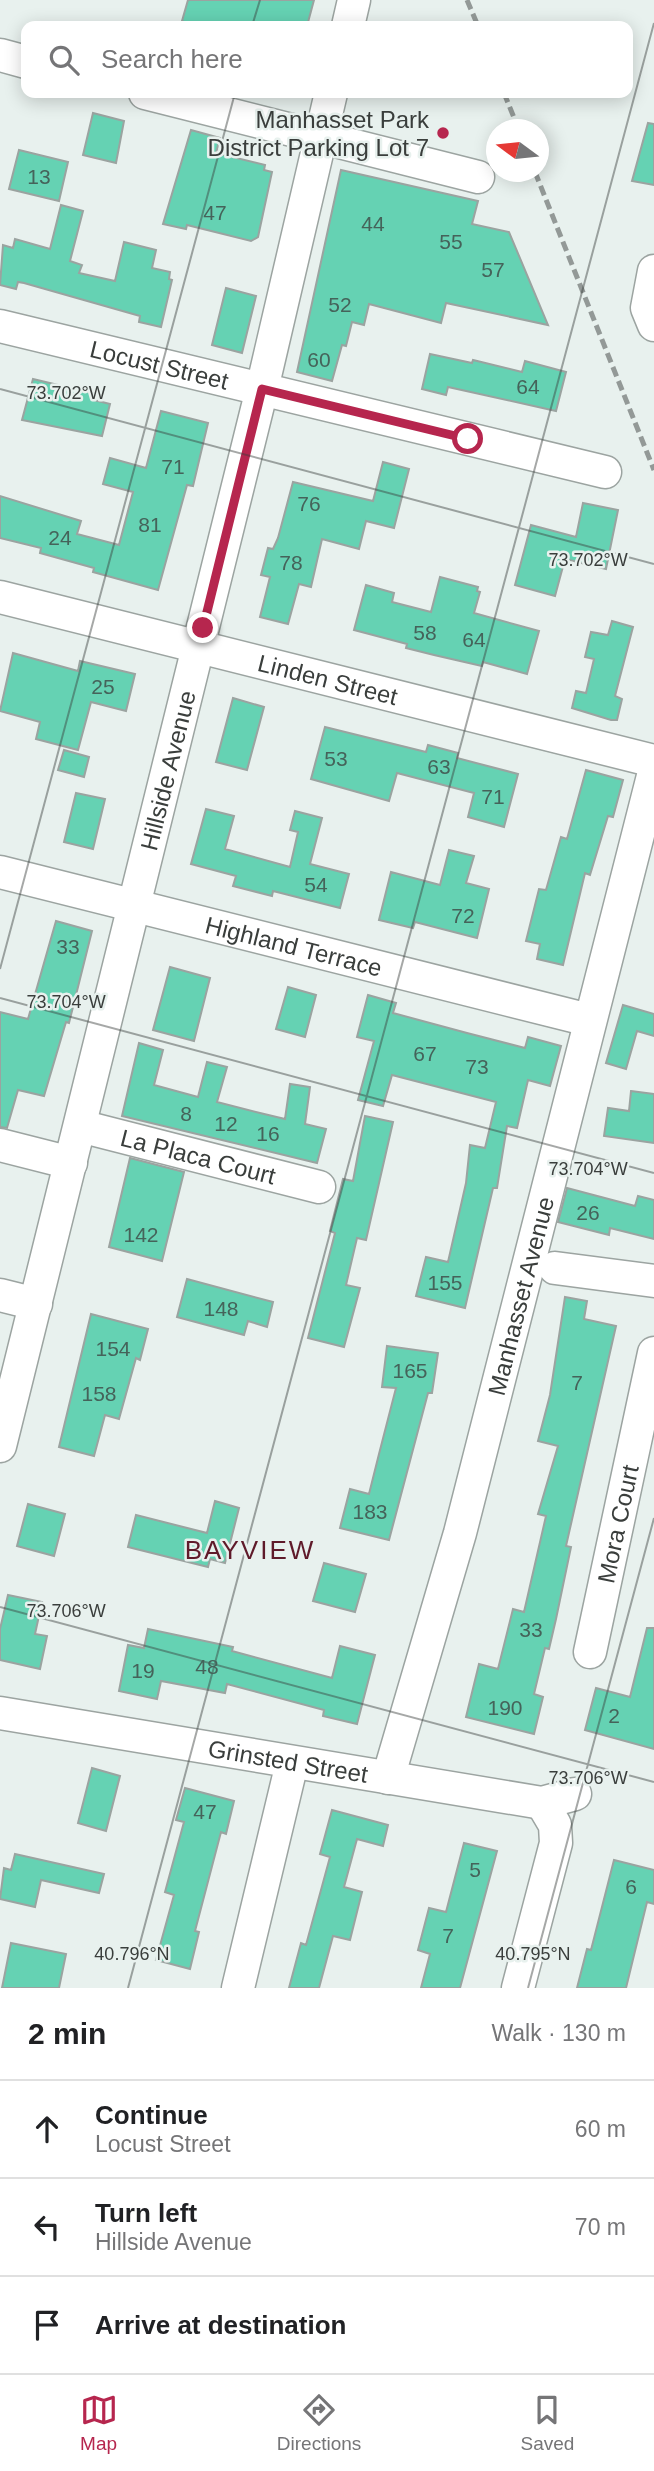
<!DOCTYPE html>
<html lang="en">
<head>
<meta charset="utf-8">
<style>
  body { margin:0; font-family:Helvetica,sans-serif; background:#f2f2f2; color:#202124 }
  .compass { position:absolute; left:486px; top:119px; width:63px; height:63px; border-radius:50%; background:#fff; box-shadow:0 4px 18px #0003; rotate:285deg }
  .stop { position:absolute; width:21px; height:21px; margin:-16px; border:5px solid #b6264e; border-radius:50%; background:#fff }
  .stop.end { background:#b6264e; border-color:#fff; box-shadow:0 2px 7px #0008 }
  .list { margin:0; padding:0; list-style:none }
  h2 { display:flex; justify-content:space-between; align-items:center; height:91px; margin:0; padding:0 28px; font-size:30px }
  h2 small { font-size:23px; font-weight:400; color:#757577 }
  .list li { display:grid; grid-template-columns:46px 1fr auto; gap:21px; align-items:center; box-sizing:border-box; height:98px; padding:0 28px; border-top:2px solid #e0e0e0 }
  .list b { display:block; font-size:26px; white-space:nowrap }
  .list p { margin:0; font-size:23px; white-space:nowrap; color:#757577 }
  .list em { font-size:23px; font-style:normal; color:#757577 }
  .icon { flex:none; width:38px; height:38px; fill:none; stroke:currentColor; stroke-width:2; stroke-linecap:round; stroke-linejoin:round }
  .map { position:relative; flex:none; width:654px; height:1988px; overflow:hidden }
  .search { position:absolute; background:#fff; box-shadow:0 4px 18px #0003; left:21px; right:21px; top:21px; height:77px; display:flex; align-items:center; gap:18px; box-sizing:border-box; padding:0 24px; border-radius:14px; color:#757577; font-size:26px }
  .sheet { height:385px; background:#fff }
  nav { display:flex; justify-content:space-around; align-items:center; box-sizing:border-box; height:98px; border-top:2px solid #e0e0e0; background:#fff; font-size:19px; color:#757577 }
  nav a { display:grid; justify-items:center; gap:4px }
  nav .on { color:#b6264e }
  .map>svg:first-child { display:block }
</style>
</head>
<body>
<div class="map">
<svg width="654" height="1988" viewBox="0 0 654 1988">
  <rect width="100%" height="100%" fill="#e8f1ee"/>
  <path fill="#65d2b3" stroke="#9ba3a0" stroke-width="2" d="M188,0H314L307,26H192L182,21Z
    M93,113L124,121L116,163L83,155Z
    M648,123L654,124V185L632,181Z
    M191,130L220,138L216,153L265,165L264,170L272,172L258,237L251,241L187,225L186,229L163,224Z
    M19,150L68,162L59,201L9,189Z
    M341,170L478,201L472,224L509,232L548,325L446,303L441,323L369,304L364,325L352,322L346,346L342,345L332,381L297,372Z
    M61,205L83,211L70,261L82,265L79,273L115,281L124,242L156,250L152,268L170,272L169,279L172,280L161,327L139,322L140,316L24,283L18,282L16,289L0,285L3,245L13,248L15,239L50,249Z
    M226,288L256,296L242,353L212,345Z
    M430,354L472,363L473,360L522,372L525,361L566,372L556,411L448,387L446,395L422,389Z
    M33,379L96,394L94,400L110,404L102,436L22,420Z
    M161,411L208,423L193,486L187,485L158,590L93,572L94,568L40,553L41,548L0,538V496L81,521L77,534L119,545L133,492L103,484L110,458L146,468Z
    M383,462L409,469L394,528L366,521L359,549L322,539L311,587L299,584L288,624L260,617L270,577L261,575L268,548L273,549L278,538L293,482L373,501Z
    M583,503L618,510L606,569L565,559L555,596L515,585L531,525L576,537Z
    M440,577L478,587L477,591L480,592L474,613L539,631L527,674L483,662L482,666L434,655L406,648L407,644L354,630L366,585L394,593L392,602L431,612Z
    M612,621L633,627L615,696L622,699L617,720H611L572,708L576,691L586,693L594,659L585,657L591,632L608,635Z
    M13,653L78,671L80,661L135,674L126,711L91,702L78,750L36,739L40,722L0,711Z
    M233,698L264,707L247,770L216,762Z
    M325,727L426,752L428,745L458,753L457,758L518,774L504,827L468,817L474,793L397,773L389,801L311,779Z
    M64,750L89,757L84,777L58,770Z
    M586,770L623,780L613,817L608,816L590,875L585,873L563,965L537,959L540,944L526,941L539,889L546,890L561,837L567,839Z
    M76,793L105,799L93,849L64,842Z
    M206,809L234,816L225,849L290,867L298,832L290,830L295,811L322,818L310,864L349,874L340,908L273,891L272,896L233,886L236,876L191,864Z
    M449,850L474,856L466,883L489,889L477,938L415,922L413,928L379,920L391,872L440,885Z
    M56,921L92,931L69,1023L66,1022L44,1096L18,1090L7,1128L0,1127V1012L28,1019Z
    M170,967L210,978L194,1041L153,1030Z
    M288,987L316,995L305,1037L276,1029Z
    M368,995L396,1003L393,1013L467,1033L525,1048L528,1037L561,1046L550,1086L528,1080L517,1128L507,1126L497,1188H493L465,1308L416,1296L426,1257L448,1262L466,1183L470,1145L485,1148L496,1102L392,1075L383,1106L358,1100L374,1041L357,1037Z
    M623,1005L654,1014V1036L637,1031L626,1069L606,1063Z
    M139,1043L163,1050L154,1085L198,1097L207,1062L227,1067L217,1102L260,1113L285,1119L290,1084L310,1087L305,1124L326,1129L317,1163L122,1116Z
    M631,1091L654,1094V1143L604,1136L608,1108L629,1111Z
    M365,1116L393,1122L366,1240L357,1238L346,1285L360,1288L344,1347L308,1338L335,1233L330,1231L343,1179L353,1181Z
    M130,1158L184,1172L162,1261L109,1247Z
    M567,1188L635,1206L638,1196L654,1200V1239L610,1228L609,1235L558,1222Z
    M187,1279L273,1302L267,1327L248,1321L244,1335L177,1317Z
    M565,1297L587,1301L584,1319L616,1326L566,1546L571,1547L556,1619L549,1649L545,1648L534,1694L543,1697L534,1734L466,1717L479,1664L498,1669L513,1609L524,1612L546,1516L538,1514L558,1446L538,1441L550,1395Z
    M91,1314L148,1329L140,1360L136,1358L119,1419L105,1415L94,1456L59,1447Z
    M387,1346L438,1353L432,1393H428L389,1540L340,1528L350,1489L369,1494L379,1454L396,1388L382,1387Z
    M215,1501L239,1508L225,1563L210,1559L208,1567L128,1547L136,1515L207,1533Z
    M28,1504L65,1514L54,1556L17,1546Z
    M324,1563L366,1574L355,1612L313,1601Z
    M8,1595L42,1602L35,1634L47,1636L40,1669L0,1660V1629Z
    M647,1628H654V1749L585,1730L596,1688L630,1697Z
    M148,1629L233,1647L232,1651L332,1678L340,1646L375,1655L357,1724L323,1716L324,1710L227,1684L225,1693L161,1681L157,1699L119,1691L128,1645L144,1648Z
    M92,1768L120,1776L106,1831L78,1823Z
    M185,1788L234,1801L226,1834L221,1832L195,1931L199,1932L190,1969L156,1960L174,1895L165,1892L184,1822L176,1820Z
    M332,1810L388,1825L383,1846L357,1839L344,1887L362,1892L350,1940L333,1936L319,1988H289L301,1943L306,1945L330,1857L320,1854Z
    M464,1843L497,1851L460,1988H421L430,1954L418,1950L429,1908L446,1912Z
    M15,1854L104,1874L99,1893L41,1880L35,1907L0,1899L4,1868L11,1870Z
    M614,1860L654,1870V1904L647,1902L626,1988H577L587,1949L591,1950Z
    M11,1943L66,1954L59,1988H2Z"/>
  <g fill="none" stroke-linecap="round" stroke-linejoin="round">
    <g stroke="#9ca4a1" stroke-width="35">
      <g id="minor">
        <path d="M348,26L354,0"/>
        <path d="M0,55L26,62"/>
        <path d="M145,93L478,177"/>
        <path d="M654,271L647,308L654,325"/>
        <path id="s1" d="M0,326L605,472"/>
        <path id="s2" d="M0,597L654,761"/>
        <path id="s3" d="M0,872L589,1020"/>
        <path id="s4" d="M80,1126L319,1187"/>
        <path d="M0,1145L71,1163"/>
        <path d="M555,1268L654,1281"/>
        <path d="M0,1295L36,1304"/>
        <path id="s5" d="M0,1446L262,389L331,93"/>
        <path id="s6" d="M590,1652L654,1353"/>
        <path id="s7" d="M0,1713L542,1803L575,1794"/>
        <path id="s8" d="M388,1778L460,1533L654,772"/>
        <path d="M238,1988L292,1763"/>
        <path d="M518,1988L556,1843L555,1825L542,1803"/>
      </g>
    </g>
    <use href="#minor" stroke="#fff" stroke-width="32"/>
    <path stroke="#939997" stroke-width="5" stroke-dasharray="10 5" stroke-linecap="butt" d="M467,0L478,26
      M504,93L519,130
      M535,172L654,470"/>
  </g>
  <g fill="none" stroke-linecap="round" stroke-linejoin="round">
    <path stroke="#b6264e" stroke-width="9" d="M203,628L262,389L468,439"/>
  </g>
  <path fill="none" stroke="#3a3e3c" stroke-width="2" stroke-opacity="0.45" d="M252,26L260,0M0,389L654,564M0,969L235,93M0,998L654,1173M0,1607L654,1782M128,1988L654,23M528,1988L654,1518"/>
  <circle fill="#b6264e" stroke="#e8f1ee" stroke-width="2.5" cx="443" cy="133" r="7"/>
  <g text-anchor="middle" dominant-baseline="central" stroke-width="5" stroke-linejoin="round" paint-order="stroke">
    <g font-size="21" fill="#45635a">
      <text x="39" y="176">13</text>
      <text x="215" y="212">47</text>
      <text x="373" y="223">44</text>
      <text x="451" y="241">55</text>
      <text x="493" y="269">57</text>
      <text x="340" y="304">52</text>
      <text x="319" y="359">60</text>
      <text x="528" y="386">64</text>
      <text x="173" y="466">71</text>
      <text x="309" y="503">76</text>
      <text x="150" y="524">81</text>
      <text x="60" y="537">24</text>
      <text x="291" y="562">78</text>
      <text x="425" y="632">58</text>
      <text x="474" y="639">64</text>
      <text x="103" y="686">25</text>
      <text x="336" y="758">53</text>
      <text x="439" y="766">63</text>
      <text x="493" y="796">71</text>
      <text x="316" y="884">54</text>
      <text x="463" y="915">72</text>
      <text x="68" y="946">33</text>
      <text x="425" y="1053">67</text>
      <text x="477" y="1066">73</text>
      <text x="186" y="1113">8</text>
      <text x="226" y="1123">12</text>
      <text x="268" y="1133">16</text>
      <text x="588" y="1212">26</text>
      <text x="141" y="1234">142</text>
      <text x="445" y="1282">155</text>
      <text x="221" y="1308">148</text>
      <text x="113" y="1348">154</text>
      <text x="410" y="1370">165</text>
      <text x="577" y="1382">7</text>
      <text x="99" y="1393">158</text>
      <text x="370" y="1511">183</text>
      <text x="531" y="1629">33</text>
      <text x="207" y="1666">48</text>
      <text x="143" y="1670">19</text>
      <text x="505" y="1707">190</text>
      <text x="614" y="1715">2</text>
      <text x="205" y="1811">47</text>
      <text x="475" y="1869">5</text>
      <text x="631" y="1886">6</text>
      <text x="448" y="1935">7</text>
    </g>
    <g font-size="24" fill="#3a3e3c" stroke="#e8f1ee" text-anchor="end">
      <text x="429" y="119">Manhasset Park<tspan x="429" dy="28">District Parking Lot 7</tspan></text>
    </g>
    <g font-size="24" fill="#3a3e3c" stroke="#e8f1ee">
      <text stroke="none"><textPath href="#s1" startOffset="164">Locust Street</textPath></text>
      <text stroke="none"><textPath href="#s2" startOffset="338">Linden Street</textPath></text>
      <text stroke="none"><textPath href="#s5" startOffset="696">Hillside Avenue</textPath></text>
      <text stroke="none"><textPath href="#s3" startOffset="303">Highland Terrace</textPath></text>
      <text stroke="none"><textPath href="#s4" startOffset="122">La Placa Court</textPath></text>
      <text stroke="none"><textPath href="#s8" startOffset="500">Manhasset Avenue</textPath></text>
      <text stroke="none"><textPath href="#s6" startOffset="131">Mora Court</textPath></text>
      <text stroke="none"><textPath href="#s7" startOffset="292">Grinsted Street</textPath></text>
    </g>
    <g font-size="26" letter-spacing="2" fill="#5f1a2a" stroke="#e8f1ee">
      <text x="250" y="1550">BAYVIEW</text>
    </g>
  </g>
  <g font-size="18" text-anchor="middle" fill="#3a3e3c" stroke="#e8f1ee" stroke-width="5" stroke-linejoin="round" paint-order="stroke">
    <text x="66" y="399">73.702°W</text>
    <text x="588" y="566">73.702°W</text>
    <text x="66" y="1008">73.704°W</text>
    <text x="588" y="1175">73.704°W</text>
    <text x="66" y="1617">73.706°W</text>
    <text x="588" y="1784">73.706°W</text>
    <text x="132" y="1960">40.796°N</text>
    <text x="533" y="1960">40.795°N</text>
  </g>
</svg>
<svg class="compass" viewBox="-18 -18 36 36"><path d="M0-13l5 13h-10z" fill="#e53935"/><path d="M0 13l5-13h-10z" fill="#757577"/></svg>
<div class="stop" style="left:468px;top:439px"></div>
<div class="stop end" style="left:203px;top:628px"></div>
<div class="search"><svg class="icon" aria-label="search" viewBox="0 0 24 24"><circle cx="10" cy="10" r="6"/><path d="M15 15l6 6"/></svg>Search here</div>
</div>
<section class="sheet">
<h2>2 min<small>Walk · 130 m</small></h2>
<ul class="list">
<li><svg class="icon" aria-label="ahead" viewBox="0 0 24 24"><path d="M12 20V5M6 11l6-6 6 6"/></svg><div><b>Continue</b><p>Locust Street</p></div><em>60 m</em></li>
<li><svg class="icon" aria-label="left" viewBox="0 0 24 24"><path d="M17 20v-9H6M10 6l-5 5 5 5"/></svg><div><b>Turn left</b><p>Hillside Avenue</p></div><em>70 m</em></li>
<li><svg class="icon" aria-label="arrive" viewBox="0 0 24 24"><path d="M6 21V4h12l-3 4 3 4H6"/></svg><div><b>Arrive at destination</b></div></li>
</ul>
</section>
<nav>
<a class="on"><svg class="icon" aria-label="map" viewBox="0 0 24 24"><path d="M3 6l6-2 6 2 6-2v14l-6 2-6-2-6 2zM9 4v14M15 6v14"/></svg>Map</a>
<a><svg class="icon" aria-label="directions" viewBox="0 0 24 24"><path d="M12 3l9 9-9 9-9-9zM9 14v-3h6M13 9l2 2-2 2"/></svg>Directions</a>
<a><svg class="icon" aria-label="saved" viewBox="0 0 24 24"><path d="M7 4h10v16l-5-4-5 4z"/></svg>Saved</a>
</nav>
</body>
</html>
